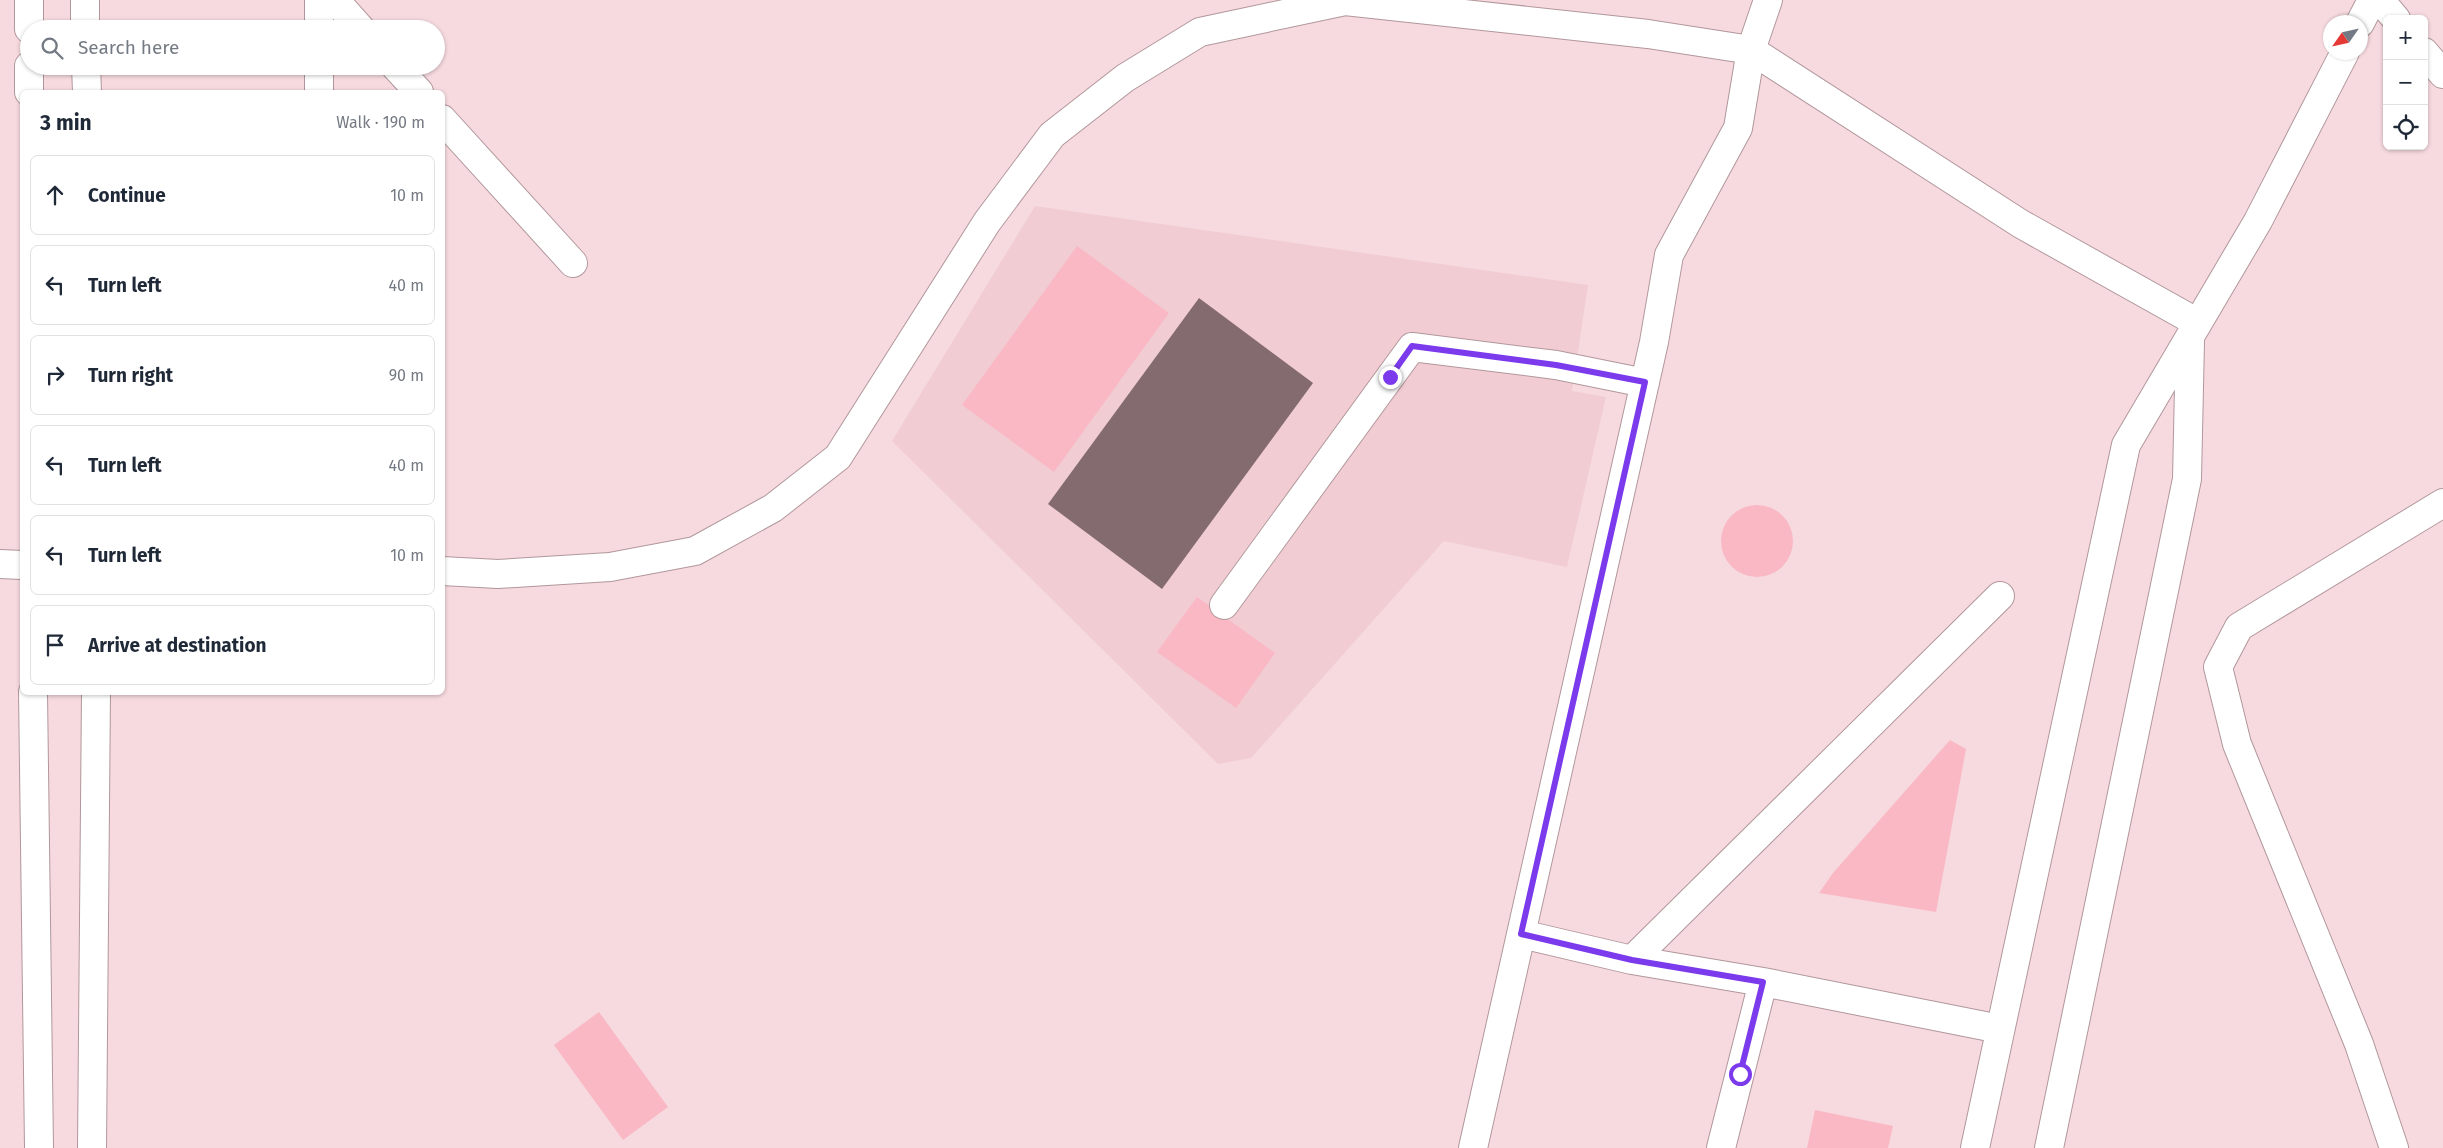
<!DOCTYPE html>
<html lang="en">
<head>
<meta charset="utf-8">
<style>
  body { margin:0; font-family:"Fira Sans",sans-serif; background:#f2f2f3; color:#1f2937 }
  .controls { position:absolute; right:15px; top:15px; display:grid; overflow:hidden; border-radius:8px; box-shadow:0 1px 4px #0004 }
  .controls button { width:45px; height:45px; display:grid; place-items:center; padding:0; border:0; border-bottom:1px solid #e0e1e3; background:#fff; color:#1f2937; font:25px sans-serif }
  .compass { position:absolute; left:2323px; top:15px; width:45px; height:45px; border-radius:50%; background:#fff; box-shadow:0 1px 4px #0004; rotate:236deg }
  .stop { position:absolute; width:15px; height:15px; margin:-11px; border:4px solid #7c3aed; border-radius:50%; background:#fff }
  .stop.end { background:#7c3aed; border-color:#fff; box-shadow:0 1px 5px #0008 }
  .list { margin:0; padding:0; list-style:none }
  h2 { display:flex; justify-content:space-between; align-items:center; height:65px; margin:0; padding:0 20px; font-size:21px }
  h2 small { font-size:16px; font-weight:400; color:#747a83 }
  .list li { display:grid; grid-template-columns:32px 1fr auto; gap:15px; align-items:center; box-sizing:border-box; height:80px; margin:0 10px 10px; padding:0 10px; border:1px solid #e0e1e3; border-radius:8px }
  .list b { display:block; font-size:19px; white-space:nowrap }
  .list em { font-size:16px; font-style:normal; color:#747a83 }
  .icon { flex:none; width:28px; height:28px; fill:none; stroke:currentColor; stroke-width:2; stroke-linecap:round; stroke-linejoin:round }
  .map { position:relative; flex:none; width:2443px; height:1148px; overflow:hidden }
  .search { position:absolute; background:#fff; box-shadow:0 1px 4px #0004; left:20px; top:20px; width:425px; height:55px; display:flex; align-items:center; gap:12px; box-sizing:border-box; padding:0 18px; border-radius:28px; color:#747a83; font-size:19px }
  .panel { position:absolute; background:#fff; box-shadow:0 1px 4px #0004; left:20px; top:90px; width:425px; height:605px; border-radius:8px }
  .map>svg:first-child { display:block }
</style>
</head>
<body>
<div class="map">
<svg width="2443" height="1148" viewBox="0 0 2443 1148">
  <rect width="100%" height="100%" fill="#f6dadf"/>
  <path fill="#f1cdd3" d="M1035,206L1588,285L1572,391L1606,397L1567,567L1444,541L1251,758L1218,764L892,441Z"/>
  <path fill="#f9b8c4" d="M1077,246L1169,313L1054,472L962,405Z
    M1721 541a36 36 0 1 1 72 0a36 36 0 1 1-72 0Z
    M1197,597L1275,653L1236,708L1157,652Z
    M1950,740L1966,749L1936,912L1819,893L1833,873Z
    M599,1012L668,1107L623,1140L554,1045Z
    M1815,1110L1893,1126L1888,1148H1807Z"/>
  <path fill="#836b6f" d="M1199,298L1313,383L1162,589L1048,504Z"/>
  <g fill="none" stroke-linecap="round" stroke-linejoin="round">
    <g stroke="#b1979b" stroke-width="30">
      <path id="minor" d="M29,0V29
        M85,0V29
        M335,0L361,29
        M2380,0L2396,19
        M2360,23L2372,0
        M319,29V0
        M2424,52L2443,74
        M29,66V92
        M86,66L87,92
        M395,66L419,92
        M319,92V66
        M442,119L573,263
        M0,564L22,565
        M442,571L498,574L610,567L695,551L773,508L838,457L987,222L1052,135L1125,78L1200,32L1345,1L1648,34L1751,50L2021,224L2198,323
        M1224,605L1412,347L1556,365L1645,383
        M33,692L39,1148
        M1521,934L1632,960L1763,982L2000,1029
        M1632,960L2000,596
        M92,1148L96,692
        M1473,1148L1654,342L1669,255L1738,128L1751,50L1768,0
        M1721,1148L1763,982
        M1975,1148L2126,445L2258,221L2345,52
        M2049,1148L2187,479L2190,341
        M2394,1148L2359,1044L2237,744L2218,667L2239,627L2443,503"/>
    </g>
    <use href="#minor" stroke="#fff" stroke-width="28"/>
  </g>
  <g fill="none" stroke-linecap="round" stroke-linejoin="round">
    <path stroke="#7c3aed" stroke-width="6" d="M1390,377L1412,346L1556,365L1645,382L1521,934L1632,960L1763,982L1740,1074"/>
  </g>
</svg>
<div class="controls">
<button>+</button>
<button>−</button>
<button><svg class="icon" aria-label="locate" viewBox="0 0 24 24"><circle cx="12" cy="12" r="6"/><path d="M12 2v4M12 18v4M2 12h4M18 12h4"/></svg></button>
</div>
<svg class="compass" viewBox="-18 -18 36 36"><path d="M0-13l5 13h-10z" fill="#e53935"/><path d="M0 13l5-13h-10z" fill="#747a83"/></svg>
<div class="stop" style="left:1740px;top:1074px"></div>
<div class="stop end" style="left:1390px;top:377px"></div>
<div class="search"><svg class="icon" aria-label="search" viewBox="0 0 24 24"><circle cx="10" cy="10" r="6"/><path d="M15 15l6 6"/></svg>Search here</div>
<section class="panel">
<h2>3 min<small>Walk · 190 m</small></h2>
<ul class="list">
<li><svg class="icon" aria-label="ahead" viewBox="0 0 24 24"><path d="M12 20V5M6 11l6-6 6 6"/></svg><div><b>Continue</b></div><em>10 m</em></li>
<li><svg class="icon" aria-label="left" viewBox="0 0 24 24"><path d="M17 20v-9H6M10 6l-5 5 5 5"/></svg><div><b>Turn left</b></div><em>40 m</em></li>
<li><svg class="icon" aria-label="right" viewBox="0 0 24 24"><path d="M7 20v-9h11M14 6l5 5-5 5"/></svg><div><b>Turn right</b></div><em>90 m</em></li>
<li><svg class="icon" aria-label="left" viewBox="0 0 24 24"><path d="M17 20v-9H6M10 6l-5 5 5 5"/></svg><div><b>Turn left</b></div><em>40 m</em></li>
<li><svg class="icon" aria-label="left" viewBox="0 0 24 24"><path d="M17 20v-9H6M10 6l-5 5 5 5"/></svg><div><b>Turn left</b></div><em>10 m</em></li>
<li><svg class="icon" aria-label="arrive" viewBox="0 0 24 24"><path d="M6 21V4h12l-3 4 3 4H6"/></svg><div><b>Arrive at destination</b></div></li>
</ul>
</section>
</div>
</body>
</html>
